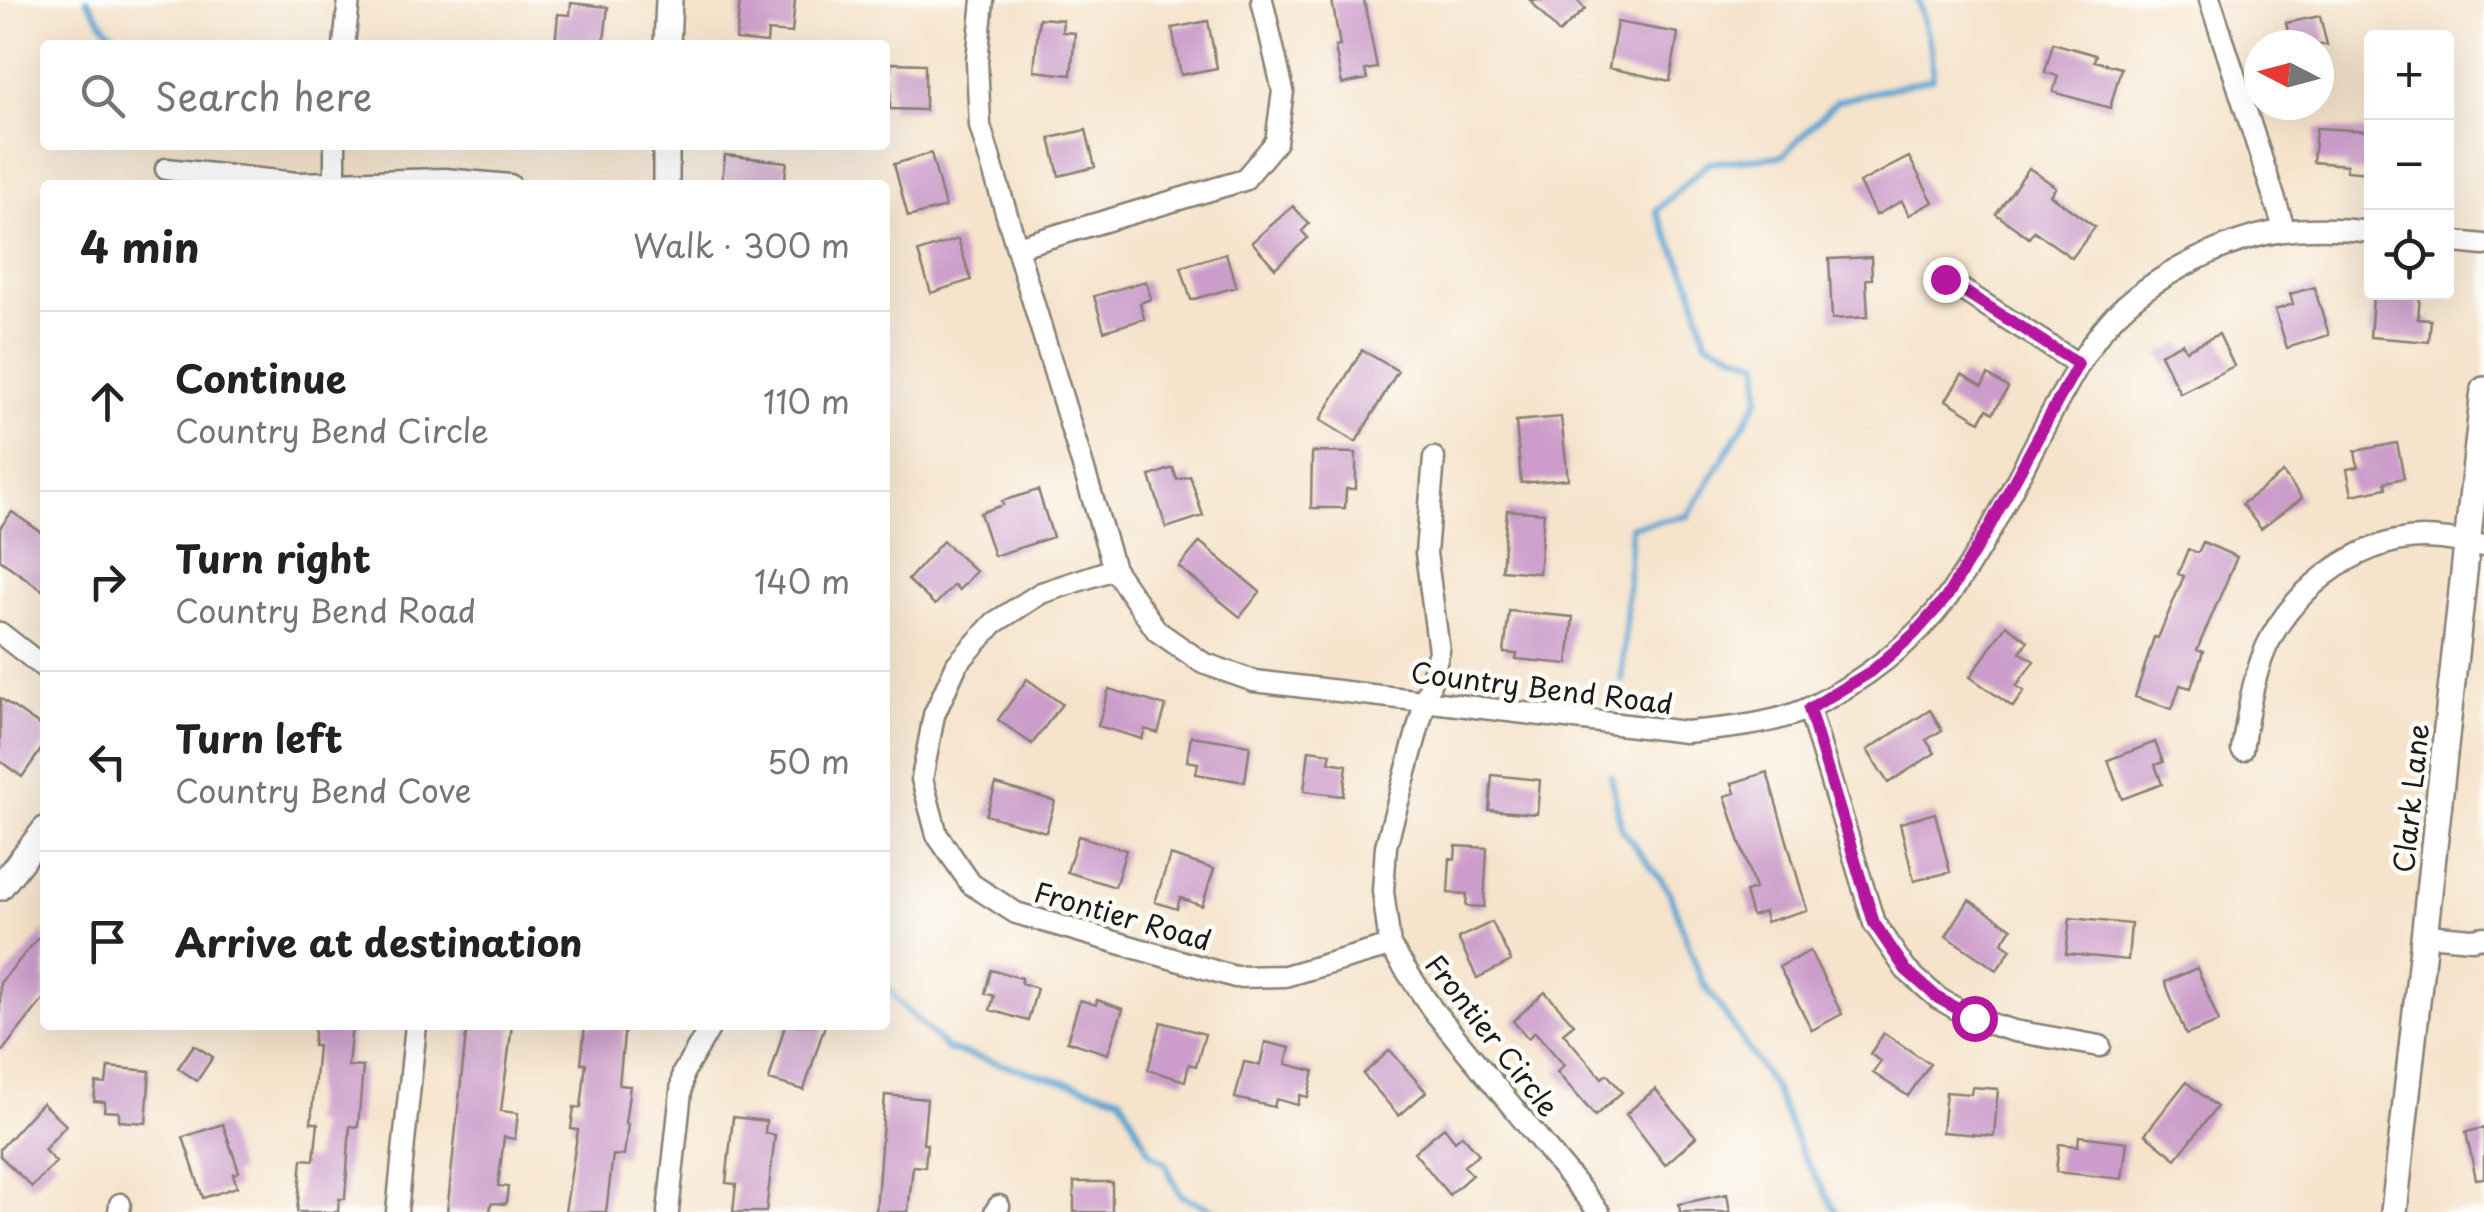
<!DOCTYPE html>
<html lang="en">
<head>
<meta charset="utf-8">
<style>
  body { margin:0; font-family:"Playpen Sans",sans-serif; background:#f2f2f2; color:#222 }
  .controls { position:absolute; right:30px; top:30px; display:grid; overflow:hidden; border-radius:10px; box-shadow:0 10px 40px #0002 }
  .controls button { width:90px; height:90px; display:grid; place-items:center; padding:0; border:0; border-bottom:2px solid #e0e0e0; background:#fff; color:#222; font:50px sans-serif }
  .compass { position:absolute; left:2244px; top:30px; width:90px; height:90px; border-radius:50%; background:#fff; box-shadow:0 10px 40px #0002; rotate:276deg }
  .stop { position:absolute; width:30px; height:30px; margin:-22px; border:8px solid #b5179e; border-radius:50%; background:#fff }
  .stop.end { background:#b5179e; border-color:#fff; box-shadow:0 2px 10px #0008 }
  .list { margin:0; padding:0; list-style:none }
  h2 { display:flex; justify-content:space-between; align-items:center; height:130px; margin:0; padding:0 40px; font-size:42px }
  h2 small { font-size:32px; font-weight:400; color:#767676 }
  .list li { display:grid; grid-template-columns:65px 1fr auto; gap:30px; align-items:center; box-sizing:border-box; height:180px; padding:0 40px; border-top:2px solid #e0e0e0 }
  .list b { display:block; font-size:38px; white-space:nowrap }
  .list p { margin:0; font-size:32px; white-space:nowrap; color:#767676 }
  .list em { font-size:32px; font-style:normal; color:#767676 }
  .icon { flex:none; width:55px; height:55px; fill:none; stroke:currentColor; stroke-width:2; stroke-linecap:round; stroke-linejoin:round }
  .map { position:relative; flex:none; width:2484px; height:1212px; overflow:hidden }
  .search { position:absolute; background:#fff; box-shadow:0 10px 40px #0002; left:40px; top:40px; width:850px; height:110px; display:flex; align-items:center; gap:25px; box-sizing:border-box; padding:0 35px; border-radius:10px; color:#767676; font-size:38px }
  .panel { position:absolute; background:#fff; box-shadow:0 10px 40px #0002; left:40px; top:180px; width:850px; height:850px; border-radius:10px }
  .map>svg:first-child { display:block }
</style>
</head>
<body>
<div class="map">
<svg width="2484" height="1212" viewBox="0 0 2484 1212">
  <rect width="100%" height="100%" fill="#fdfcf7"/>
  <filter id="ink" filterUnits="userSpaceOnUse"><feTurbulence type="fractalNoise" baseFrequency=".01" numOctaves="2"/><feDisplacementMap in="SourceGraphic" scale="20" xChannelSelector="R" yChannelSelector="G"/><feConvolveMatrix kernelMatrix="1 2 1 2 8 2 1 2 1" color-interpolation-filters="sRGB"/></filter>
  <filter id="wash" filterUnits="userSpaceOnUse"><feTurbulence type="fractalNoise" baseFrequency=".0048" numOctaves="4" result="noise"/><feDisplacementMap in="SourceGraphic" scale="40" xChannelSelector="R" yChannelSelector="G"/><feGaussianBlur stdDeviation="2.25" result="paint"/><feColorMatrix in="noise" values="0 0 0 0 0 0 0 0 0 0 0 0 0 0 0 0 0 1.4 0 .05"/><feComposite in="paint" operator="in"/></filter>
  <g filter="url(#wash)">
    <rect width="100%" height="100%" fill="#f5e3cb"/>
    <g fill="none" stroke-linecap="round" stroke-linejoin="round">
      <path stroke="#59a3d0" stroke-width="6" d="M87,0L107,29L130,45
        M1622,680L1631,526L1688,516L1759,399L1760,363L1706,341L1691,283L1656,211L1708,163L1782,156L1837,101L1933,78L1931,47L1918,0
        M1611,775L1621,828L1668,889L1701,979L1774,1088L1802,1154L1837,1212
        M885,982L900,1004L947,1049L1121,1097L1150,1153L1165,1163L1180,1195L1219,1212"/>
    </g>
    <g id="blocks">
      <path fill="#cc9dca" d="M740,0H795L792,33L768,31L767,43L736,40Z
        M1332,0H1364L1377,68L1365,70L1367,79L1342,84L1335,47L1340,46Z
        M1530,0H1577L1585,9L1559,33Z
        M571,3L608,7L604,41H599V45H555L558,14L570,15Z
        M2320,16L2327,45H2291L2286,23Z
        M1039,18L1063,20L1062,32L1075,33L1071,75L1034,71Z
        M1208,21L1217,68L1181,75L1172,28Z
        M1617,22L1678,33L1670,81L1609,68Z
        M2053,43L2096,55L2094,61L2121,68L2110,108L2053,92L2058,76L2045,72Z
        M891,63L925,64V110L890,109Z
        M2316,128L2371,131L2368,173L2346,171L2347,165L2313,162Z
        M1086,130L1095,167L1059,176L1050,138Z
        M931,153L945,207L908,217L894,164Z
        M725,155L787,162L784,185H729V182L722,181Z
        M1909,157L1933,202L1909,215L1902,201L1876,215L1859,183Z
        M2029,168L2056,187L2050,195L2095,227L2072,258L2034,231L2029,238L1996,214Z
        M1293,206L1309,224L1302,231L1308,238L1275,268L1252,242Z
        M958,239L971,280L931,293L918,252Z
        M1226,253L1236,287L1191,300L1181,267Z
        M1871,257L1872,279H1866L1868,317L1832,319L1829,259Z
        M1146,281L1151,299L1140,303L1144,319L1104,331L1094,296Z
        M2314,287L2329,335L2287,348L2275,310L2293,304L2290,294Z
        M2398,294L2420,296L2418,319L2431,320L2429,342L2370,337L2373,297L2397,299Z
        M2219,334L2234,366L2180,393L2160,354L2182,343L2186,350Z
        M1362,350L1398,371L1356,442L1320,420Z
        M1962,374L1982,386L1988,375L2008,388L1993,413L1987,409L1980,421L1946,400Z
        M1561,417L1568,479L1521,483L1516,421Z
        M2397,443L2404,478L2385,482L2386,488L2352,495L2347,469L2358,467L2355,451Z
        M1312,452L1356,453V489H1346L1345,508H1311Z
        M1173,468L1177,480L1190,476L1203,516L1166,528L1150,476Z
        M2283,473L2302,498L2261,529L2242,504Z
        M1038,490L1053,537L994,556L980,513L1003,505L1002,501Z
        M1507,510L1544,513L1539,573L1502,570Z
        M12,512L45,535V592L0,560V528Z
        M943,541L976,571L959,590L954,585L935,605L908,580Z
        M1200,542L1260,592L1240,617L1179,567Z
        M2203,542L2237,557L2197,650L2203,652L2191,688L2180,685L2172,709L2135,697L2154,637L2158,638L2184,576L2178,574L2188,549L2198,553Z
        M1509,611L1573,617L1568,664L1516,659L1517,654L1504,653Z
        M2006,625L2028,641L2020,652L2034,661L2016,686L2024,691L2013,707L1970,677Z
        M1027,679L1062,704L1032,744L998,720Z
        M1109,689L1166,706L1158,733L1145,729L1142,739L1098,726Z
        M0,698L45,729V744L22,777L0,761Z
        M1930,710L1942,730L1926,740L1935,753L1888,783L1867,750Z
        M1191,736L1250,745L1245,782L1196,774L1198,763L1187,761Z
        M2155,742L2163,762L2155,765L2162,784L2122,799L2108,760Z
        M1309,750L1331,753L1329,762L1347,765L1343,796L1304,791Z
        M1767,772L1807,910L1766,922L1764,912L1752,916L1745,892L1755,889L1725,796L1735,793L1732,783Z
        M1492,775L1540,780L1537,814L1489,810Z
        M996,784L1055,801L1046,832L986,815Z
        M1935,813L1950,872L1914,881L1900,823Z
        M1078,836L1126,850L1115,887L1067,872Z
        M1456,846L1487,848L1484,907L1466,906L1467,894L1448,893L1450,858L1455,859Z
        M1170,855L1214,869L1202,906L1180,898L1177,909L1155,902Z
        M1969,900L2012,928L2002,943L2011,949L1997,970L1946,936Z
        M2070,918L2131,924L2128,960L2066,954Z
        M1492,922L1511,961L1477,978L1458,938Z
        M45,930V997L0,1054V983Z
        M1810,951L1842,1014L1812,1030L1779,967Z
        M2197,968L2219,1022L2186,1035L2165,982Z
        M991,970L1022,978L1021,983L1037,988L1028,1021L990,1010L994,996L985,993Z
        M1545,992L1574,1024L1563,1033L1602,1078L1607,1074L1622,1092L1595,1116L1557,1072L1564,1065L1535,1032L1528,1038L1513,1021Z
        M1080,1000L1096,1005L1097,1000L1123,1009L1108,1054L1067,1041Z
        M1161,1022L1205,1034L1196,1066L1189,1064L1185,1081L1148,1070Z
        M315,1025H352L348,1066L363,1067L358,1127L350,1126L345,1199H339L338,1212H297L302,1159L314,1160L318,1123H311L318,1046H313Z
        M467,1025H512L501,1111L518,1113L515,1139L504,1137L498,1186L508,1187L506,1204L491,1203L490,1212H447Z
        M585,1025H625L619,1085L630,1086L625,1124H628L624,1156L613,1155L606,1212H565L578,1130L571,1129L574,1107L581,1108L586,1063H581Z
        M785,1025H825L804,1090L769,1080Z
        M1884,1033L1930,1064L1908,1096L1873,1073L1881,1061L1870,1054Z
        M1265,1042L1290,1048L1286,1064L1314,1071L1308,1097L1300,1095L1298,1105L1276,1099L1274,1107L1235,1098L1244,1062L1260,1065Z
        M194,1045L213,1057L197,1081L178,1068Z
        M1390,1050L1426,1092L1399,1116L1363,1074Z
        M108,1067L150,1071L146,1123L119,1121V1112L104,1111L105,1102L94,1101L96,1083L106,1084Z
        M2186,1082L2217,1107L2176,1159L2145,1134Z
        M1972,1087L1998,1089L1994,1136L1942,1132L1946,1092L1971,1094Z
        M1655,1089L1696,1137L1665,1165L1626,1114Z
        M885,1095L927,1099L923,1144H927L925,1167L913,1166L908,1212H876Z
        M42,1103L66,1125L44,1150L56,1162L32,1187L0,1156V1149Z
        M733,1117L766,1121L765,1133L775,1135L766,1212H733L736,1184L726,1183Z
        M223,1124L239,1172L233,1174L237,1187L203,1198L183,1137Z
        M1444,1127L1455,1141L1462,1135L1479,1154L1464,1166L1472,1175L1449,1195L1414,1152Z
        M2484,1128V1178L2476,1179L2466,1132Z
        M2079,1136L2127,1142L2122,1179L2056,1172L2059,1144L2078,1146Z
        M1074,1182H1112V1212H1074Z
        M1727,1194L1730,1212H1680L1679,1204Z"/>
    </g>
  </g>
  <g filter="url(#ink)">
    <use href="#blocks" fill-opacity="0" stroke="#888074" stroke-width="2.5"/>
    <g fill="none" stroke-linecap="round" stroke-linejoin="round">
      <g stroke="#888074" stroke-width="25">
        <path id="minor" d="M983,0L977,61L980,126L1114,569L1157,631L1203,663L1254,681L1685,732C1724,729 1776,724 1811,707C1862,682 1913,643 1947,598C1990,540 2021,469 2056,405C2072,377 2087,347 2109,322C2132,295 2163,276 2195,260C2256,229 2304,224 2372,232
          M2210,0L2284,228
          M344,45L349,0
          M335,145V182
          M166,169L297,183L445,179L510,185
          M2446,241L2484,245
          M1017,247L1244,180L1276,142L1283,91L1262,0
          M1945,279L2078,364
          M1434,458L1426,553L1439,651L1386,846L1383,891L1390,946L1432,1009L1599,1212
          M1114,569L1041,593L994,623L957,664L934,715L922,779L937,835L971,884L1016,913L1235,977L1285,976L1390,946
          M0,633L45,668
          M1809,709L1874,923L1906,970L1938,998L1974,1019L2014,1031L2100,1046
          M2242,750C2247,719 2251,688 2262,658C2284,596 2355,539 2422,538C2442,538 2464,542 2484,546
          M2426,935L2472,939L2484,937
          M119,1212L120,1204
          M397,1212L416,1025
          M668,1212L683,1073L709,1029
          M995,1212L999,1206"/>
      </g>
      <g stroke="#888074" stroke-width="30">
        <path id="tertiary" d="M667,45L669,0
          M666,145V185
          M0,887L45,830
          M2394,1212L2484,390"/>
      </g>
      <use href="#minor" stroke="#fff" stroke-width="20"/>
      <use href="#tertiary" stroke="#fff" stroke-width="25"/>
    </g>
  </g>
  <g fill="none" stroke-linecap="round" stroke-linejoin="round" filter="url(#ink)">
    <path stroke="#b5179e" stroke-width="12" d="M1945,279L2078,364L1987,531L1946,598L1914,634L1872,671L1809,709L1874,923L1906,970L1938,998L1974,1018"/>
  </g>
  <g text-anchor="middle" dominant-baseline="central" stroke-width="9" stroke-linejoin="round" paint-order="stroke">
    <g font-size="28" fill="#1c1c1c" stroke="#fdfcf7">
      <text transform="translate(1542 687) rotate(7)">Country Bend Road</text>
      <text transform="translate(2410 798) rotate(-84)">Clark Lane</text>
      <text transform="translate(1123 915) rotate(16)">Frontier Road</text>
      <text transform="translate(1493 1035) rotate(52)">Frontier Circle</text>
    </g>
  </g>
</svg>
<div class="controls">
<button>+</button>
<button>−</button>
<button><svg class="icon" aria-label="locate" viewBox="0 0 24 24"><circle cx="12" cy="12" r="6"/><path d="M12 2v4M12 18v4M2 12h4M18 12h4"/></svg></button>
</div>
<svg class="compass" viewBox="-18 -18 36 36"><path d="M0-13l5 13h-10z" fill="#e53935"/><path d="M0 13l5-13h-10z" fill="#767676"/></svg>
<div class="stop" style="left:1974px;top:1018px"></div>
<div class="stop end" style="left:1945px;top:279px"></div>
<div class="search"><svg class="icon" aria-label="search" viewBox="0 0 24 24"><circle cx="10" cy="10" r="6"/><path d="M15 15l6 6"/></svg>Search here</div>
<section class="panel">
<h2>4 min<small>Walk · 300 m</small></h2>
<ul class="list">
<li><svg class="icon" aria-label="ahead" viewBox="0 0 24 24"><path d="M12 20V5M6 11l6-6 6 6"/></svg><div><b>Continue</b><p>Country Bend Circle</p></div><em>110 m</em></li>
<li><svg class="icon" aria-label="right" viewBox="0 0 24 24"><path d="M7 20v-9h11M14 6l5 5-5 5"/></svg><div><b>Turn right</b><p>Country Bend Road</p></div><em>140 m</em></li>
<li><svg class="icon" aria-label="left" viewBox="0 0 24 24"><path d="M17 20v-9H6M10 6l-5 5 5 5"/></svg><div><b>Turn left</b><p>Country Bend Cove</p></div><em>50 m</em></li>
<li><svg class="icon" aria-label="arrive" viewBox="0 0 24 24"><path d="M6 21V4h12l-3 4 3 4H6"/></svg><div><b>Arrive at destination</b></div></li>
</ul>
</section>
</div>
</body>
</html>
